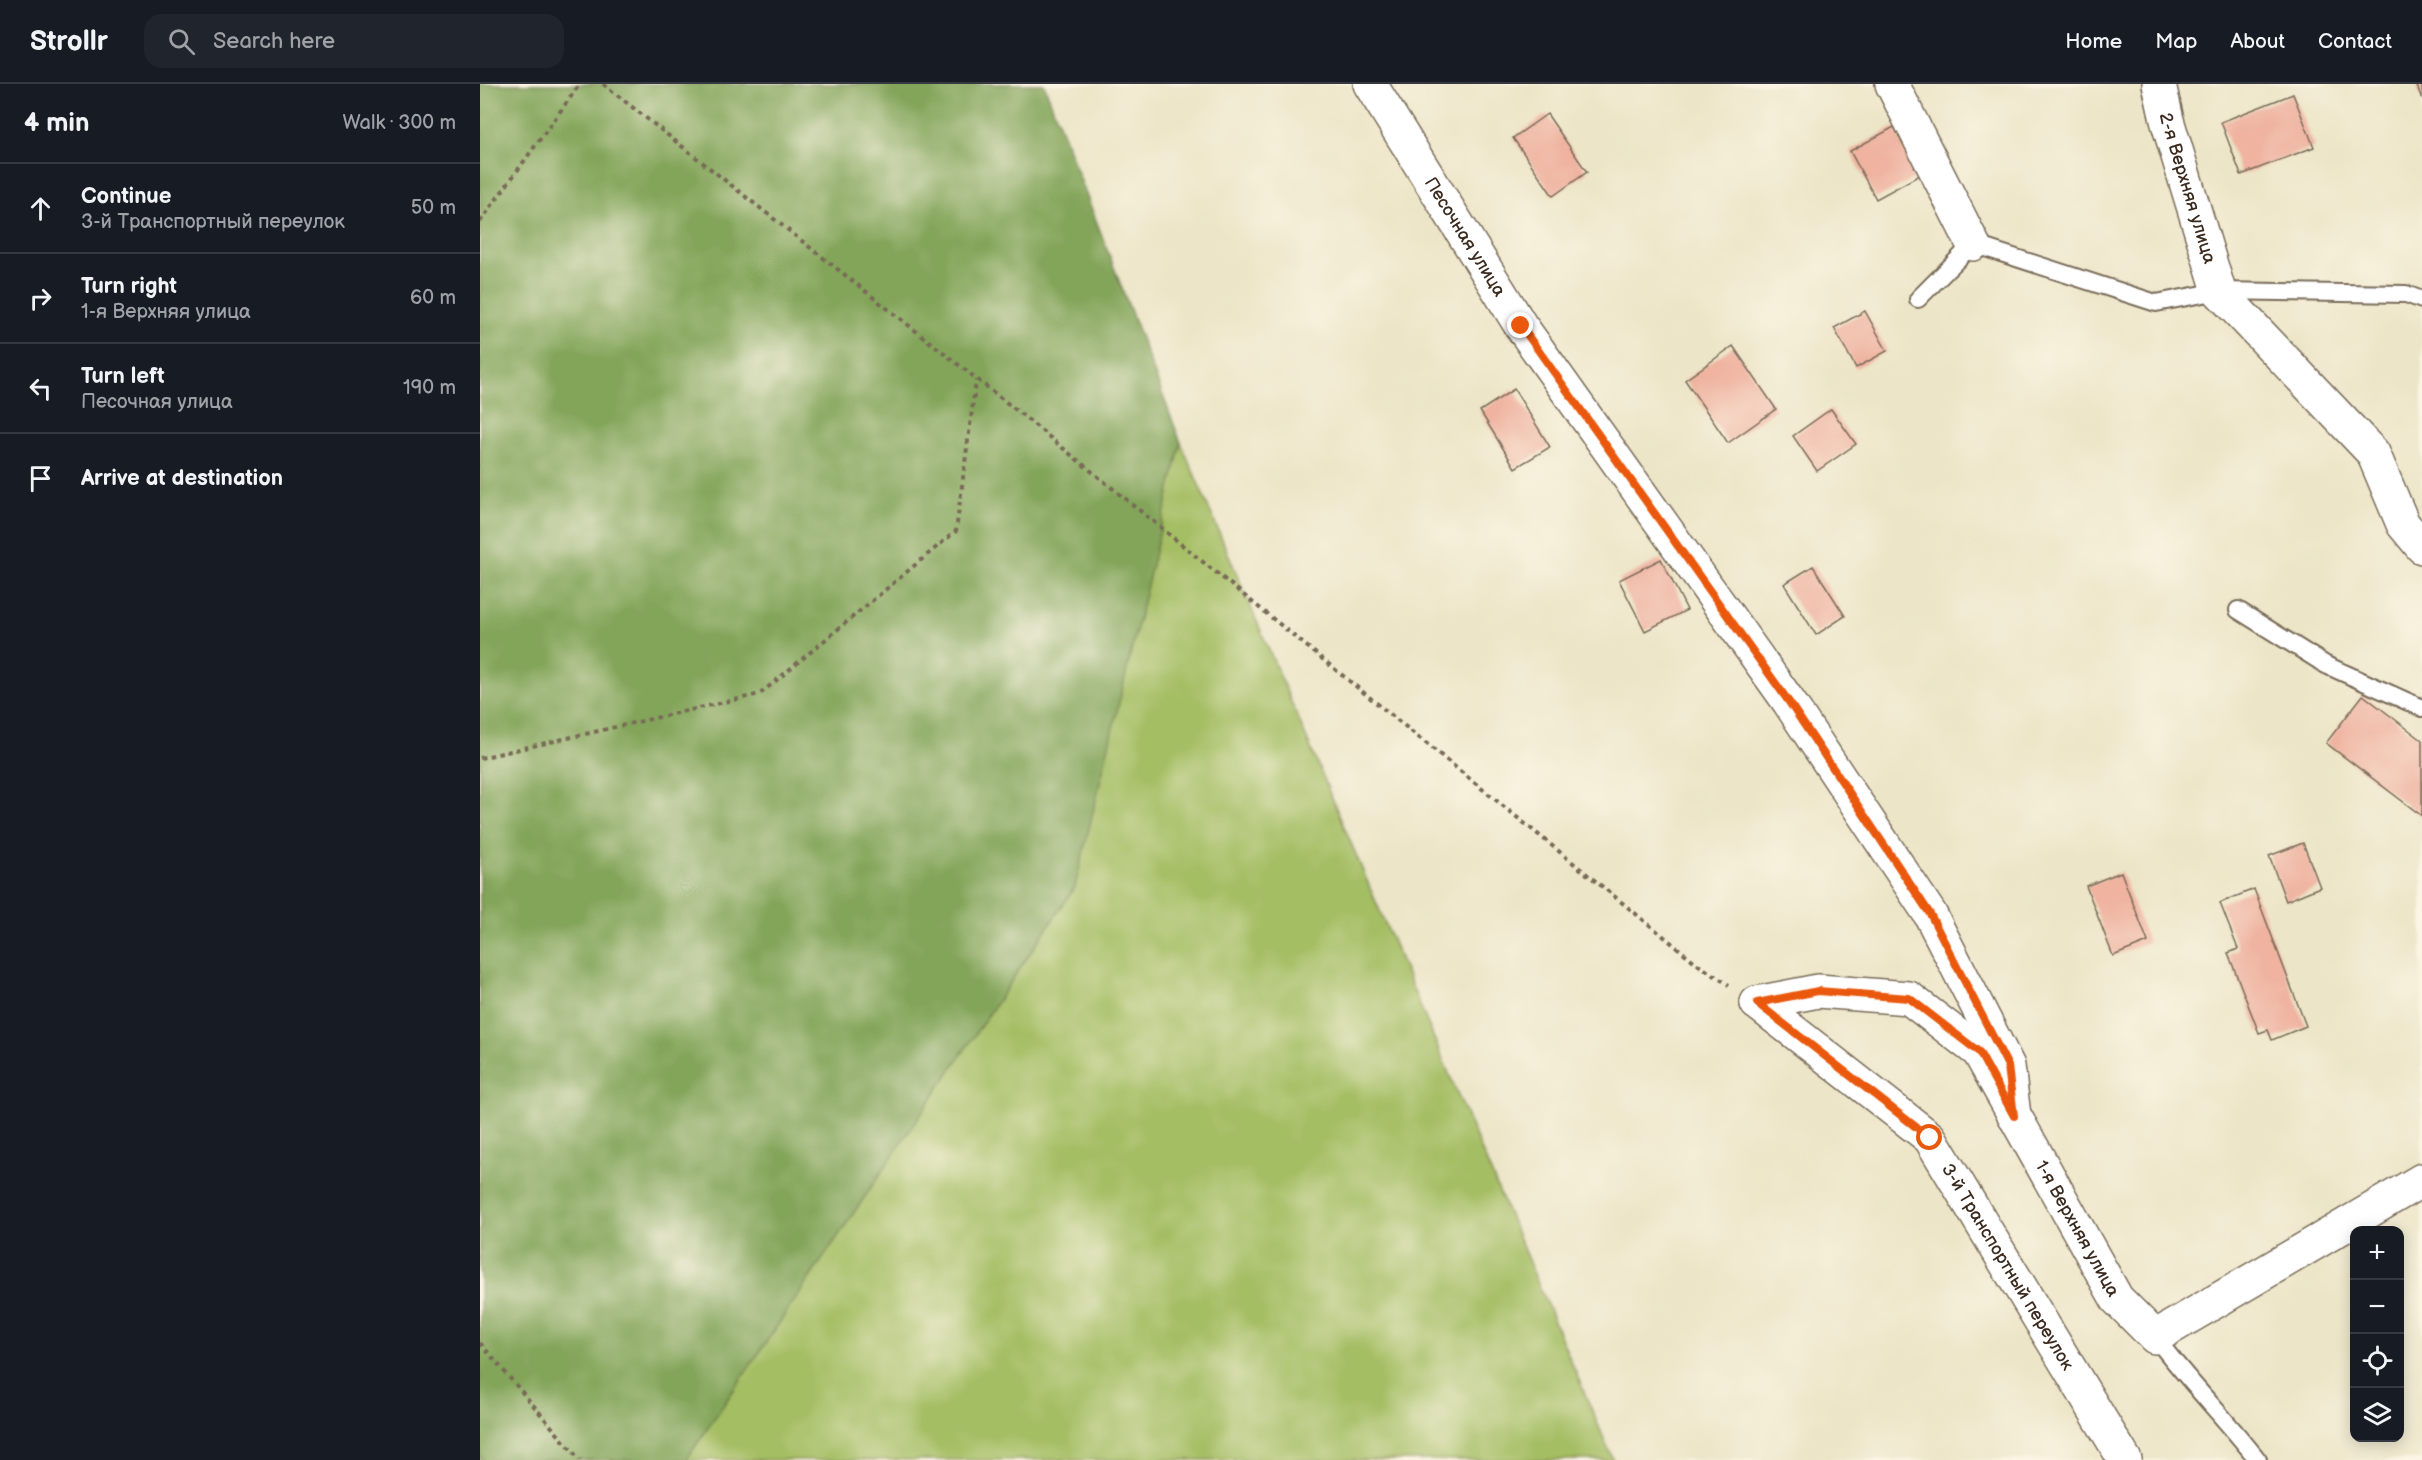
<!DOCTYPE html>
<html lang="en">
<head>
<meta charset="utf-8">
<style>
  body { margin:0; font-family:"Balsamiq Sans",sans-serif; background:#20242c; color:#f1f3f6 }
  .controls { position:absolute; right:18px; bottom:18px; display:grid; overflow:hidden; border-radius:12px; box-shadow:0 3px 15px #0003 }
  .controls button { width:54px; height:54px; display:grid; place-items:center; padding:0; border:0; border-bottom:2px solid #363941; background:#171b24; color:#f1f3f6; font:30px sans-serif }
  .stop { position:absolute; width:18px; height:18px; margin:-14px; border:4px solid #ea580c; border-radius:50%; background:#fff }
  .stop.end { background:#ea580c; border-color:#fff; box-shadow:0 2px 6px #0008 }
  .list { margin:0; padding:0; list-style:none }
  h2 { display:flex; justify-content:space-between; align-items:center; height:78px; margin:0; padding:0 24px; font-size:26px }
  h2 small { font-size:20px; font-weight:400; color:#9ea1a6 }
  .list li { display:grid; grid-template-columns:39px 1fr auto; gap:18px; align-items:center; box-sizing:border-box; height:90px; padding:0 24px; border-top:2px solid #363941 }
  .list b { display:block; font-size:22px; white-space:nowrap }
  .list p { margin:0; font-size:20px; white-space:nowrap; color:#9ea1a6 }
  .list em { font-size:20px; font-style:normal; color:#9ea1a6 }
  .icon { flex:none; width:33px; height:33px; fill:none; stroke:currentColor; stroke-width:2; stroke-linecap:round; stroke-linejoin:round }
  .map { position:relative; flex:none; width:1942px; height:1376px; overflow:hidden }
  header { display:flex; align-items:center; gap:36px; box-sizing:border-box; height:84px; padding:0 30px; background:#171b24; border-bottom:2px solid #363941 }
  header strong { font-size:28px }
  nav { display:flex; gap:33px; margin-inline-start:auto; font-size:21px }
  .search { width:420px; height:54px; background:#20242c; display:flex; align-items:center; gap:15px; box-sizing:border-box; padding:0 21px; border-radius:18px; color:#9ea1a6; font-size:22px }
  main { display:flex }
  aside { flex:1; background:#171b24 }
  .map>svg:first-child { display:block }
</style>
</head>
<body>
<header>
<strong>Strollr</strong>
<div class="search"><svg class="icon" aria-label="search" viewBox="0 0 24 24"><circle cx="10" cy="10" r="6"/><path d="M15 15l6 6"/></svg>Search here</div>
<nav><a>Home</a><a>Map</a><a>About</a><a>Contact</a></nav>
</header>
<main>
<aside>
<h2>4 min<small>Walk · 300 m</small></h2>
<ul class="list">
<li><svg class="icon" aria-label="ahead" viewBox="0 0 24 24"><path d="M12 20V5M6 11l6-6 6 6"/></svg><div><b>Continue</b><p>3-й Транспортный переулок</p></div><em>50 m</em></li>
<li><svg class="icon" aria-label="right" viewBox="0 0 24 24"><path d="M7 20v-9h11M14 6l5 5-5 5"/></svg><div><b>Turn right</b><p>1-я Верхняя улица</p></div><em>60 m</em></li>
<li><svg class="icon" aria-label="left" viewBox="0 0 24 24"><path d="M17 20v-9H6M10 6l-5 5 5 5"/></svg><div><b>Turn left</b><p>Песочная улица</p></div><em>190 m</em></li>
<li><svg class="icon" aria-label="arrive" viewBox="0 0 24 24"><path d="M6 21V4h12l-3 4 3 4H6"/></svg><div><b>Arrive at destination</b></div></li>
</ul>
</aside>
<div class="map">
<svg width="1942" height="1376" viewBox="0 0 1942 1376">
  <rect width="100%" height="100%" fill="#fcf5e5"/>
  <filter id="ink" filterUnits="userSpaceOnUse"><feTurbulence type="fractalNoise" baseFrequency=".0167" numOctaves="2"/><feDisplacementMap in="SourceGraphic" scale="12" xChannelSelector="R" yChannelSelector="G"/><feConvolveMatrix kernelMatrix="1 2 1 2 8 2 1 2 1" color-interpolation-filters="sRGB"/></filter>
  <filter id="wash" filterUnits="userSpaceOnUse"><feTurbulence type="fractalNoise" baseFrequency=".008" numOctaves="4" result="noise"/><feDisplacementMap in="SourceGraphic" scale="24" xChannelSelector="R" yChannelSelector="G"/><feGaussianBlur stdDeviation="1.35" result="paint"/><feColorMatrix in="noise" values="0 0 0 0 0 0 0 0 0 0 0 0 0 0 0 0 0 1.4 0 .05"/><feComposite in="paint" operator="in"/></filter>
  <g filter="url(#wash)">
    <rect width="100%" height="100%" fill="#ece5c7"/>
    <path fill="#a4be64" stroke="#707441" stroke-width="1.5" d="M696,347L1133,1376H206L595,803Z"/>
    <path fill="#83a55a" stroke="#5f683c" stroke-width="1.5" d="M0,0H564L701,359L595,803L206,1376H0Z"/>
    <g id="blocks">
      <path fill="#efb3a0" d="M1936,0H1942V15Z
        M1813,10L1834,63L1761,91L1741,38Z
        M1067,30L1107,88L1073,112L1033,54Z
        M1414,43L1440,91L1396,115L1370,67Z
        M1385,227L1407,267L1376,284L1354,244Z
        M1253,262L1296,325L1248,359L1205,296Z
        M1034,305L1070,363L1035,384L1000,327Z
        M1351,325L1376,360L1337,387L1313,352Z
        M1181,475L1207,526L1165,547L1139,496Z
        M1333,482L1365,532L1336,551L1304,500Z
        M1883,611L1942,656V732L1846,659Z
        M1823,759L1840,803L1806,817L1789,772Z
        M1641,788L1668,858L1633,872L1606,802Z
        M1774,805L1826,942L1792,956L1788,946L1779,949L1748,869L1758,865L1740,819Z"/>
    </g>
  </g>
  <g filter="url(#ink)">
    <use href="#blocks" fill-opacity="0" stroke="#796b59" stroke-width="1.5"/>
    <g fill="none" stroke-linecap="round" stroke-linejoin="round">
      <g stroke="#796b59" stroke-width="20">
        <path id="service" d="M1438,215L1493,160L1676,219L1739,207L1926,210L1942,216
          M1758,526L1846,581L1942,624
          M1675,1253C1707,1296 1745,1334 1778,1376"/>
      </g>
      <g stroke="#796b59" stroke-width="36">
        <g id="minor">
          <path id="s1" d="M890,0L1041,242L1309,618L1450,830L1528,982L1534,1032"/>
          <path d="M1412,0L1493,160"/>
          <path id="s2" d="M1679,0L1687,36L1739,207L1893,369L1923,440L1942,463"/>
          <path id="s3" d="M1277,919L1338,907L1429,914L1499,968L1637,1215L1675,1253L1942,1096"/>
          <path id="s4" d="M1277,919L1450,1054L1645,1376"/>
        </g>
      </g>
      <path stroke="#796b59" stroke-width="4" stroke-dasharray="4.5 4.5" stroke-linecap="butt" d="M123,0L541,330L1220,882L1249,901
        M0,138L100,0
        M0,674L280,610L476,447L496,296
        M0,1259L100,1376"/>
      <use href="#service" stroke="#fff" stroke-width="16"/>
      <use href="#minor" stroke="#fff" stroke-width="33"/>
    </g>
  </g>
  <g fill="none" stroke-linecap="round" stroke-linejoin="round" filter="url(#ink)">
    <path stroke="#ea580c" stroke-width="8" d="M1041,242L1309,618L1450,830L1528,982L1534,1032L1499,968L1429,914L1338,907L1277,919L1450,1054"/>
  </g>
  <g text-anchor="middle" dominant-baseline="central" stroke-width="5" stroke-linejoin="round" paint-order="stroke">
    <g font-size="18" fill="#3b2a1e" stroke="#fcf5e5">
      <text stroke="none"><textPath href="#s2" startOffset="108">2-я Верхняя улица</textPath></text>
      <text stroke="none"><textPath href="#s1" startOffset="180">Песочная улица</textPath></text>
      <text stroke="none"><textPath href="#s3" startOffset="444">1-я Верхняя улица</textPath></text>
      <text stroke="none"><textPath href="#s4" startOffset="370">3-й Транспортный переулок</textPath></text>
    </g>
  </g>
</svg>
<div class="controls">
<button>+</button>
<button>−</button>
<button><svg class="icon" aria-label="locate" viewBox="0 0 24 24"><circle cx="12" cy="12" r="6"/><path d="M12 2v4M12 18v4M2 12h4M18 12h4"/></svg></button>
<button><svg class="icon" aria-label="layers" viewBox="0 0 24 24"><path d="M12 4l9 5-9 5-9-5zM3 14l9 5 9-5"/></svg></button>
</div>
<div class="stop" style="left:1450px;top:1054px"></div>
<div class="stop end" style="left:1041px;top:242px"></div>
</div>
</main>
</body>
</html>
